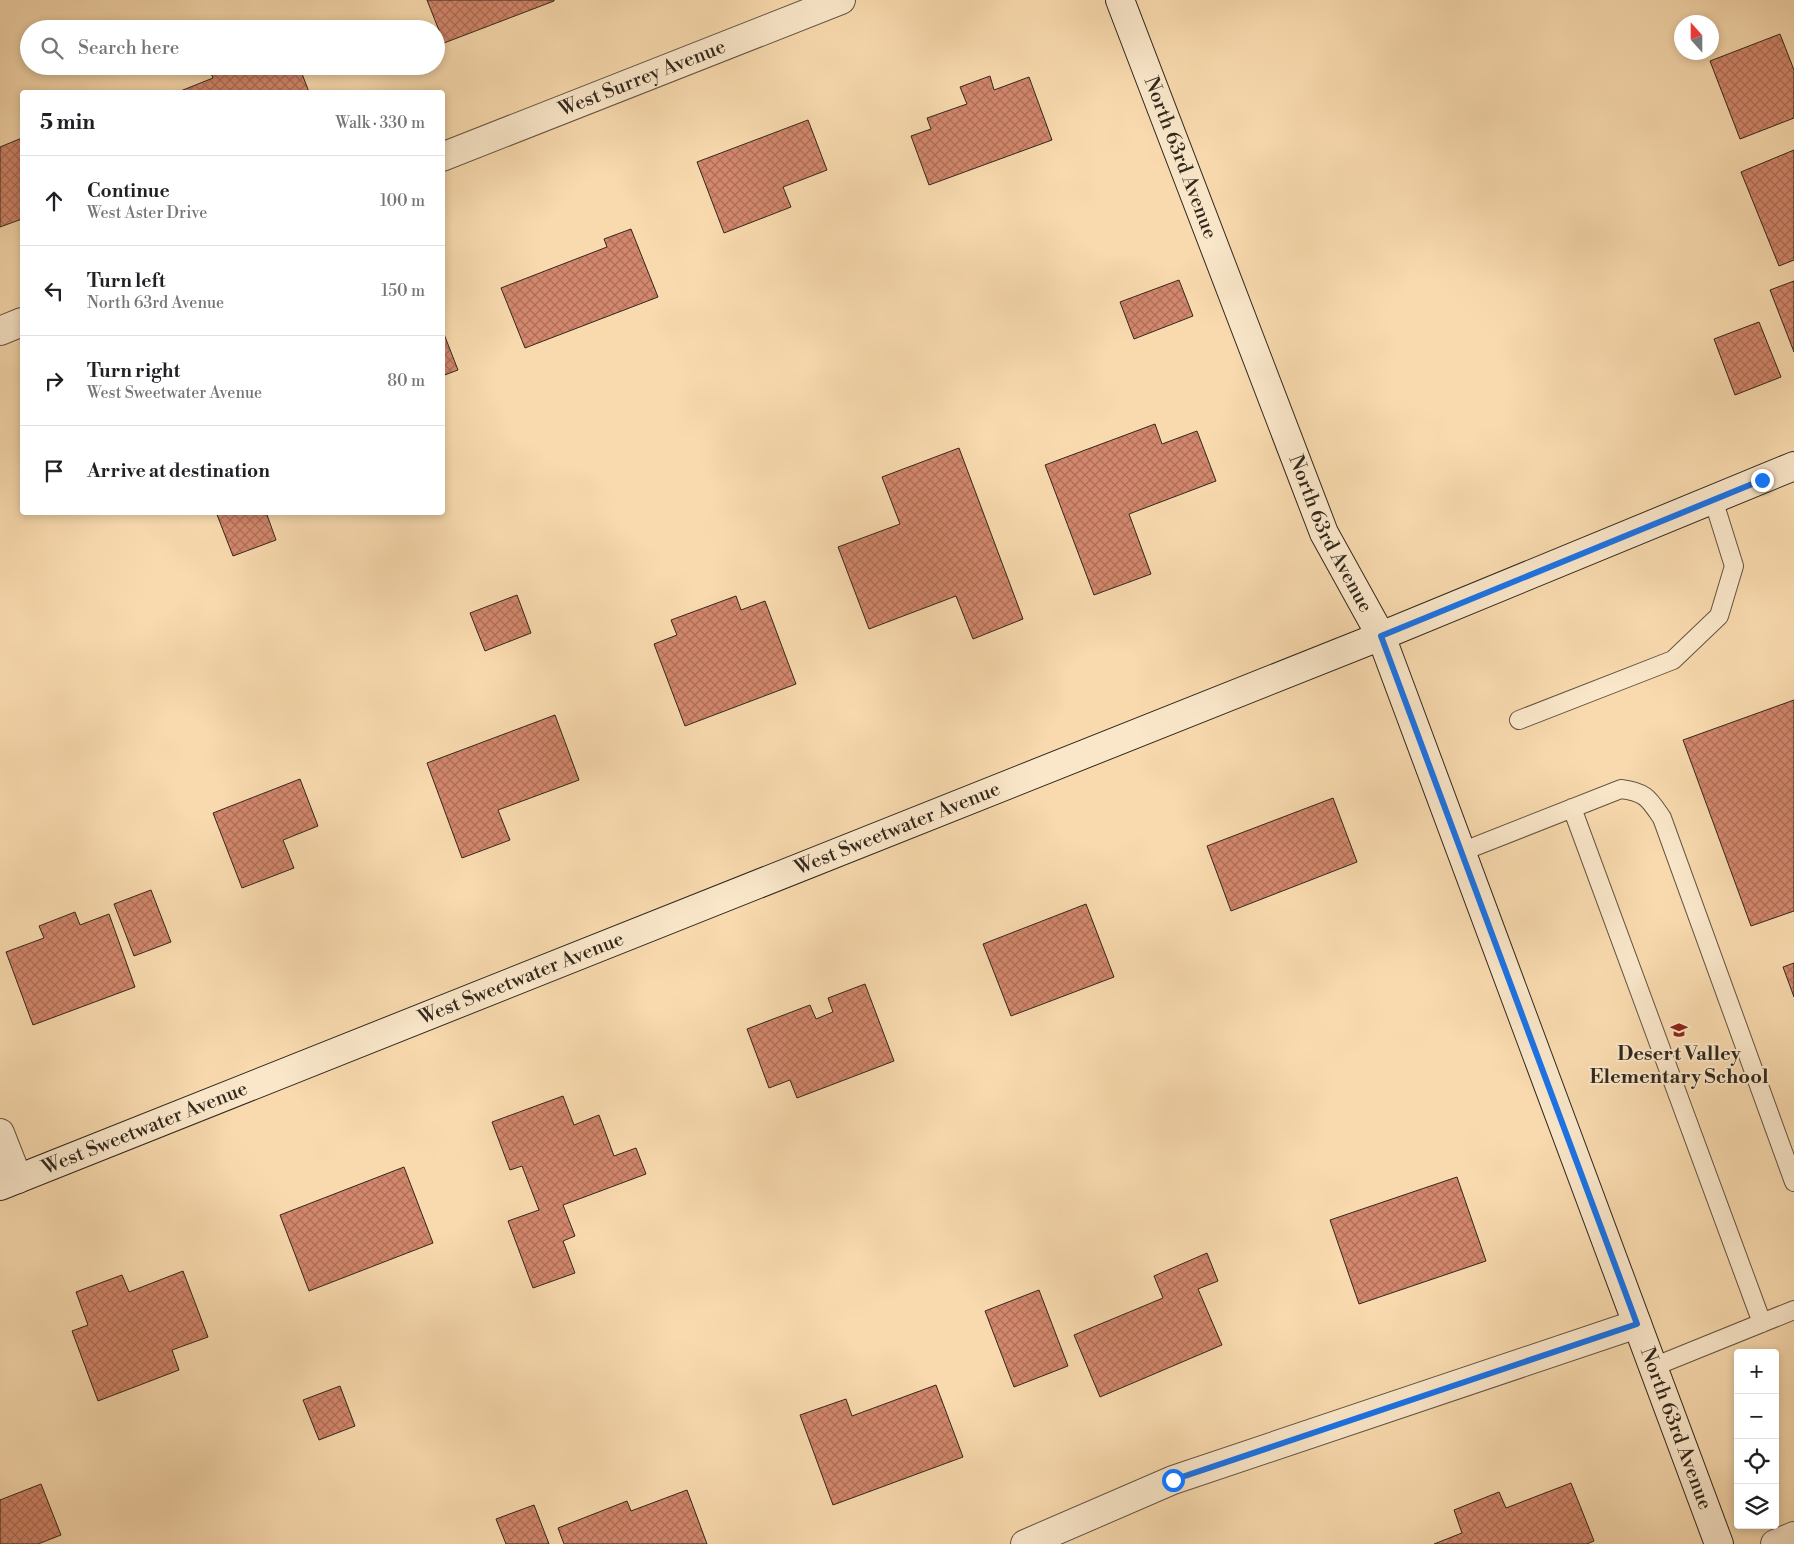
<!DOCTYPE html>
<html lang="en">
<head>
<meta charset="utf-8">
<style>
  body { margin:0; font-family:"Libre Bodoni",serif; background:#f2f2f2; color:#202124 }
  .controls { position:absolute; right:15px; bottom:15px; display:grid; overflow:hidden; border-radius:5px; box-shadow:0 2px 8px #0003 }
  .controls button { width:45px; height:45px; display:grid; place-items:center; padding:0; border:0; border-bottom:1px solid #e0e0e0; background:#fff; color:#202124; font:25px sans-serif }
  .compass { position:absolute; left:1674px; top:15px; width:45px; height:45px; border-radius:50%; background:#fff; box-shadow:0 2px 8px #0003; rotate:339deg }
  .stop { position:absolute; width:15px; height:15px; margin:-11px; border:4px solid #1a73e8; border-radius:50%; background:#fff }
  .stop.end { background:#1a73e8; border-color:#fff; box-shadow:0 1px 5px #0008 }
  .list { margin:0; padding:0; list-style:none }
  h2 { display:flex; justify-content:space-between; align-items:center; height:65px; margin:0; padding:0 20px; font-size:21px }
  h2 small { font-size:16px; font-weight:400; color:#757577 }
  .list li { display:grid; grid-template-columns:32px 1fr auto; gap:15px; align-items:center; box-sizing:border-box; height:90px; padding:0 20px; border-top:1px solid #e0e0e0 }
  .list b { display:block; font-size:19px; white-space:nowrap }
  .list p { margin:0; font-size:16px; white-space:nowrap; color:#757577 }
  .list em { font-size:16px; font-style:normal; color:#757577 }
  .icon { flex:none; width:28px; height:28px; fill:none; stroke:currentColor; stroke-width:2; stroke-linecap:round; stroke-linejoin:round }
  .map { position:relative; flex:none; width:1794px; height:1544px; overflow:hidden }
  .search { position:absolute; background:#fff; box-shadow:0 2px 8px #0003; left:20px; top:20px; width:425px; height:55px; display:flex; align-items:center; gap:12px; box-sizing:border-box; padding:0 18px; border-radius:28px; color:#757577; font-size:19px }
  .panel { position:absolute; background:#fff; box-shadow:0 2px 8px #0003; left:20px; top:90px; width:425px; height:425px; border-radius:5px }
  .map>svg:first-child { display:block }
</style>
</head>
<body>
<div class="map">
<svg width="1794" height="1544" viewBox="0 0 1794 1544">
  <defs>
    <pattern id="building-cross-hatch" width="8" height="8" patternUnits="userSpaceOnUse" patternTransform="scale(1.25)"><rect width="8" height="8" fill="#d3876c"/><path d="M0 0l8 8M0 8l8-8" fill="none" stroke="#ac6e58"/></pattern>
  </defs>
  <rect width="100%" height="100%" fill="#f8daae"/>
  <filter id="stains"><feTurbulence type="fractalNoise" baseFrequency=".004" numOctaves="4"/><feColorMatrix values="0 0 0 0 .2 0 0 0 0 .09 0 0 0 0 .02 0 0 0 .5 -.17"/></filter>
  <radialGradient id="worn" r=".72"><stop offset=".6" stop-color="#630" stop-opacity="0"/><stop offset="1" stop-color="#630" stop-opacity=".3"/></radialGradient>
  <path fill="url(#building-cross-hatch)" stroke="#32281d" d="M427,0H554V1L444,43Z
    M1780,34L1794,70V118L1740,139L1710,61Z
    M208,66H299L309,92H178L213,78Z
    M990,76L994,90L1029,77L1052,140L929,185L911,136L931,129L927,118L967,104L960,87Z
    M808,120L827,170L783,187L791,207L724,233L697,162Z
    M22,138V219L0,227V147Z
    M1794,150V260L1779,266L1741,172Z
    M631,229L658,297L525,348L501,288L607,247L604,239Z
    M1179,280L1193,316L1134,339L1120,302Z
    M1794,281V352L1770,290Z
    M1759,322L1781,377L1735,395L1714,339Z
    M442,329L458,370L442,376Z
    M1155,424L1162,444L1197,431L1216,481L1129,514L1151,574L1094,595L1045,465Z
    M959,448L1023,619L973,639L956,596L869,629L838,547L900,524L882,477Z
    M216,512H266L276,540L233,556Z
    M517,595L531,633L485,651L470,613Z
    M736,596L741,610L765,601L796,684L685,726L654,644L677,635L671,620Z
    M1794,700V911L1751,926L1683,740Z
    M555,715L579,780L498,810L510,840L462,858L427,763Z
    M300,779L318,826L283,840L294,868L242,888L213,813Z
    M1333,798L1357,862L1231,911L1207,846Z
    M151,890L171,942L134,956L114,904Z
    M1086,904L1114,977L1011,1016L983,944Z
    M75,912L80,925L109,914L135,987L33,1025L6,952L44,938L39,926Z
    M1794,963V997L1783,967Z
    M865,984L894,1061L797,1098L790,1080L769,1088L747,1029L810,1005L816,1019L833,1012L828,998Z
    M563,1096L574,1125L599,1115L614,1156L636,1148L646,1174L563,1205L575,1236L563,1241L575,1273L533,1288L508,1221L539,1210L522,1166L510,1170L492,1122Z
    M404,1167L433,1243L309,1291L280,1215Z
    M1457,1177L1486,1261L1359,1304L1330,1220Z
    M1207,1253L1218,1281L1198,1289L1222,1345L1100,1397L1074,1335L1163,1298L1154,1276Z
    M183,1271L208,1337L172,1350L179,1370L98,1401L72,1331L88,1325L76,1292L122,1275L129,1292Z
    M1039,1290L1068,1366L1014,1387L985,1311Z
    M936,1385L963,1457L833,1505L800,1415L846,1399L852,1416Z
    M340,1386L355,1426L319,1440L303,1400Z
    M1571,1483L1594,1541L1587,1544H1434L1462,1533L1454,1510L1499,1492L1506,1508Z
    M41,1484L61,1535L38,1544H0V1500Z
    M687,1490L707,1544H564L558,1528L627,1501L631,1511Z
    M534,1505L549,1544H506L496,1519Z"/>
  <g fill="none" stroke-linecap="round" stroke-linejoin="round">
    <g stroke="#645441" stroke-width="20">
      <path id="lane" d="M1519,720L1673,660L1719,616L1734,566L1713,499
        M1572,808L1762,1323
        M1461,852L1621,789C1646,792 1649,799 1662,818L1794,1182
        M1653,1367L1794,1310"/>
    </g>
    <g stroke="#645441" stroke-width="30">
      <g id="street">
        <path id="s1" d="M442,157L841,0"/>
        <path d="M0,331L22,322"/>
        <path d="M0,1133L18,1179"/>
        <path d="M1025,1544L1173,1480L1637,1324"/>
        <path d="M1775,1544L1794,1536"/>
      </g>
    </g>
    <g stroke="#32281d" stroke-width="30">
      <g id="secondary">
        <path id="s2" d="M1120,0L1324,533L1381,636L1719,1544"/>
        <path id="s3" d="M0,1186L1381,636L1794,466"/>
      </g>
    </g>
    <use href="#lane" stroke="#fae7ca" stroke-width="18"/>
    <use href="#street" stroke="#fae7ca" stroke-width="28"/>
    <use href="#secondary" stroke="#fae7ca" stroke-width="28"/>
  </g>
  <g fill="none" stroke-linecap="round" stroke-linejoin="round">
    <path stroke="#1a73e8" stroke-width="6" d="M1173,1480L1637,1324L1381,636L1762,480"/>
  </g>
  <defs>
    <g id="school-bare" transform="scale(1.35)"><path d="M0-5L7-2L0 1L-7-2ZM-4 1L0 2.5L4 1V4Q0 6-4 4Z" fill="#8f2418" stroke="#fae7ca" stroke-width="2.5" paint-order="stroke"/></g>
  </defs>
  <g fill-rule="evenodd">
    <use href="#school-bare" x="1679" y="1030"/>
  </g>
  <g text-anchor="middle" dominant-baseline="central" stroke-width="4" stroke-linejoin="round" paint-order="stroke">
    <g font-size="20" fill="#32281d" stroke="#fae7ca">
      <text stroke="none"><textPath href="#s1" startOffset="215">West Surrey Avenue</textPath></text>
      <text stroke="none"><textPath href="#s2" startOffset="169">North 63rd Avenue</textPath></text>
      <text stroke="none"><textPath href="#s2" startOffset="574">North 63rd Avenue</textPath></text>
      <text stroke="none"><textPath href="#s3" startOffset="966">West Sweetwater Avenue</textPath></text>
      <text stroke="none"><textPath href="#s3" startOffset="561">West Sweetwater Avenue</textPath></text>
      <text stroke="none"><textPath href="#s3" startOffset="156">West Sweetwater Avenue</textPath></text>
      <text stroke="none"><textPath href="#s2" startOffset="1534">North 63rd Avenue</textPath></text>
    </g>
    <g font-size="20" font-weight="bold" fill="#32281d" stroke="#fae7ca">
      <text x="1679" y="1054">Desert Valley<tspan x="1679" dy="23">Elementary School</tspan></text>
    </g>
  </g>
  <rect width="100%" height="100%" filter="url(#stains)"/>
  <rect width="100%" height="100%" fill="url(#worn)"/>
</svg>
<div class="controls">
<button>+</button>
<button>−</button>
<button><svg class="icon" aria-label="locate" viewBox="0 0 24 24"><circle cx="12" cy="12" r="6"/><path d="M12 2v4M12 18v4M2 12h4M18 12h4"/></svg></button>
<button><svg class="icon" aria-label="layers" viewBox="0 0 24 24"><path d="M12 4l9 5-9 5-9-5zM3 14l9 5 9-5"/></svg></button>
</div>
<svg class="compass" viewBox="-18 -18 36 36"><path d="M0-13l5 13h-10z" fill="#e53935"/><path d="M0 13l5-13h-10z" fill="#757577"/></svg>
<div class="stop" style="left:1173px;top:1480px"></div>
<div class="stop end" style="left:1762px;top:480px"></div>
<div class="search"><svg class="icon" aria-label="search" viewBox="0 0 24 24"><circle cx="10" cy="10" r="6"/><path d="M15 15l6 6"/></svg>Search here</div>
<section class="panel">
<h2>5 min<small>Walk · 330 m</small></h2>
<ul class="list">
<li><svg class="icon" aria-label="ahead" viewBox="0 0 24 24"><path d="M12 20V5M6 11l6-6 6 6"/></svg><div><b>Continue</b><p>West Aster Drive</p></div><em>100 m</em></li>
<li><svg class="icon" aria-label="left" viewBox="0 0 24 24"><path d="M17 20v-9H6M10 6l-5 5 5 5"/></svg><div><b>Turn left</b><p>North 63rd Avenue</p></div><em>150 m</em></li>
<li><svg class="icon" aria-label="right" viewBox="0 0 24 24"><path d="M7 20v-9h11M14 6l5 5-5 5"/></svg><div><b>Turn right</b><p>West Sweetwater Avenue</p></div><em>80 m</em></li>
<li><svg class="icon" aria-label="arrive" viewBox="0 0 24 24"><path d="M6 21V4h12l-3 4 3 4H6"/></svg><div><b>Arrive at destination</b></div></li>
</ul>
</section>
</div>
</body>
</html>
